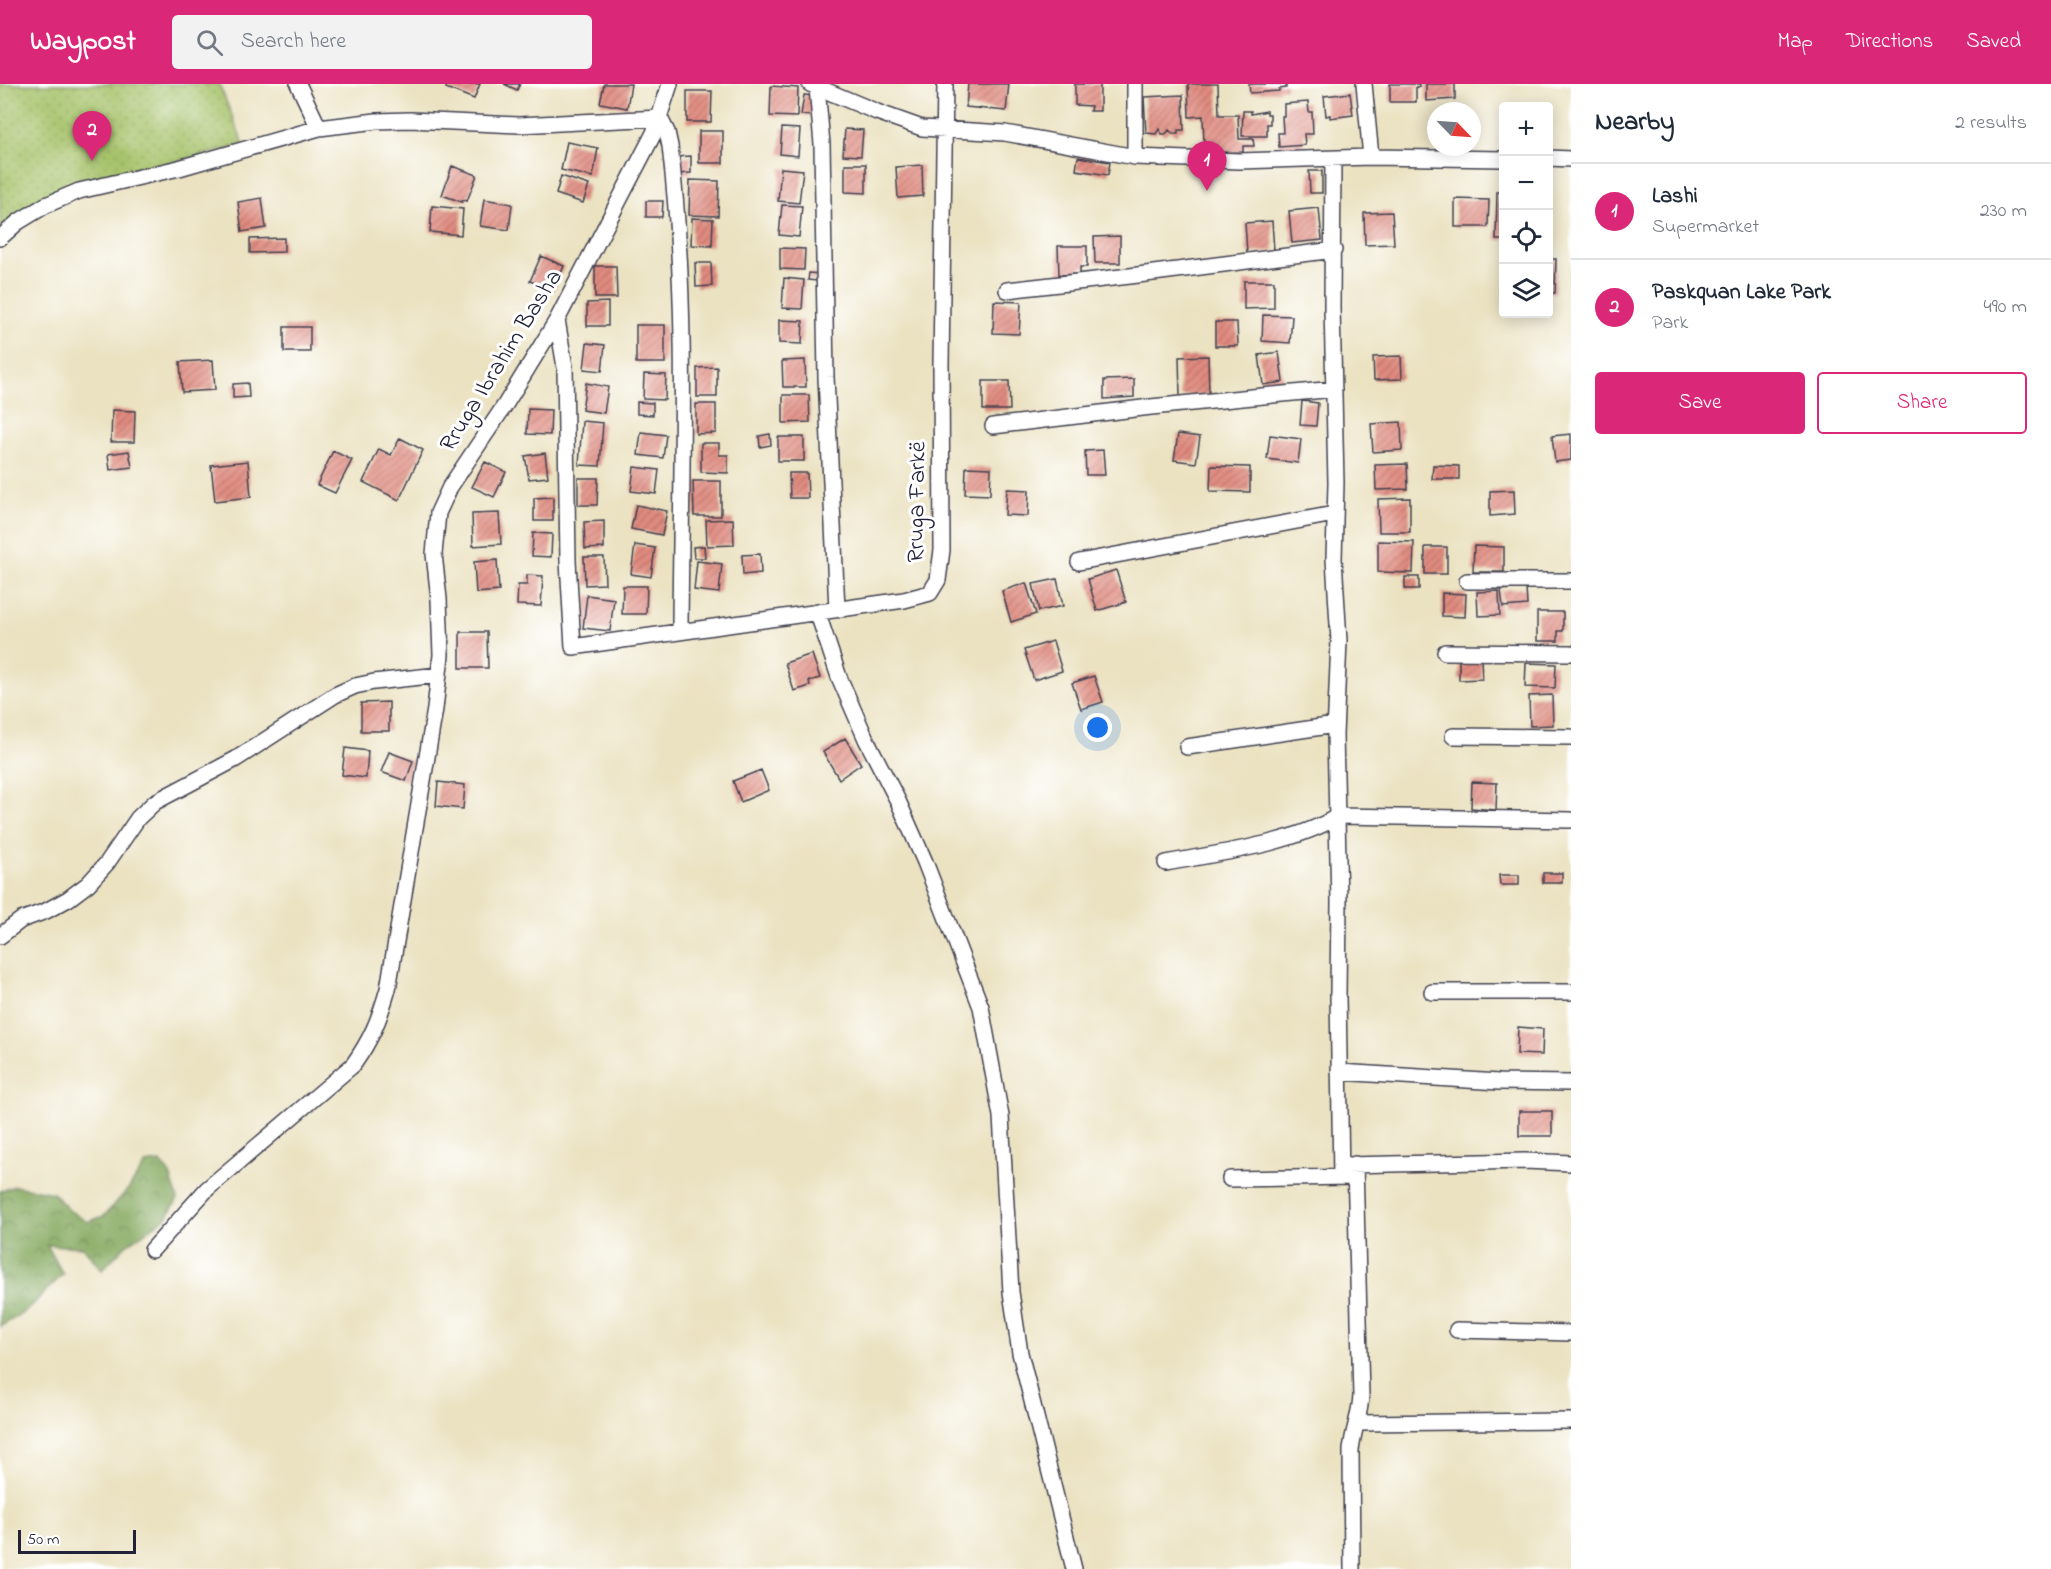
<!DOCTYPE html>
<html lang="en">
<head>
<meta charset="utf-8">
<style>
  body { margin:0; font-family:"Indie Flower",sans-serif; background:#f2f2f3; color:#1f2937 }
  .controls { position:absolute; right:18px; top:18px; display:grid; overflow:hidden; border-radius:6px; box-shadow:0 3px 15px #0003 }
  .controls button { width:54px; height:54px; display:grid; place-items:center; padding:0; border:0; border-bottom:2px solid #e0e1e3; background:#fff; color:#1f2937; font:30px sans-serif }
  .compass { position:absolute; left:1427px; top:18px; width:54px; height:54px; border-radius:50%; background:#fff; box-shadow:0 3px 15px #0003; rotate:115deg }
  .scale { position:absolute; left:18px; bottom:15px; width:118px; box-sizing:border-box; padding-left:6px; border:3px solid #22223b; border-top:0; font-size:16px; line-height:21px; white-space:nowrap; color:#22223b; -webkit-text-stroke:4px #fff; paint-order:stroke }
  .you { position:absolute; left:1098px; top:644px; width:21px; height:21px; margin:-15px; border:4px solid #fff; border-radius:50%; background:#1a73e8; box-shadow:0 0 0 9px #1a73e833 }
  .badge { display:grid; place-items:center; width:39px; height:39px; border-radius:50%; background:#db2777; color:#fff; font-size:20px; font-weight:700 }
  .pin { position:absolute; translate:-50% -50px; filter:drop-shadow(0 2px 3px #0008) }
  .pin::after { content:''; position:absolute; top:32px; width:21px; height:18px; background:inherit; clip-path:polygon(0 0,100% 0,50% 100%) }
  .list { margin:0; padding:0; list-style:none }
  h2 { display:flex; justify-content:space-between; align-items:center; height:78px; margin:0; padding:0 24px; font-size:26px }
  h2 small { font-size:20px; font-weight:400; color:#747a83 }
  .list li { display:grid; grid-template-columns:39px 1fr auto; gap:18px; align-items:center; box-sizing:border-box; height:96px; padding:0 24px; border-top:2px solid #e0e1e3 }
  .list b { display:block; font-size:22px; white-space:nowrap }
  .list p { margin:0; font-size:20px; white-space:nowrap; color:#747a83 }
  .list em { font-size:20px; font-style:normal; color:#747a83 }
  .actions { display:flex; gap:12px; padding:18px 24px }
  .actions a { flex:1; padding:14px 0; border:2px solid #db2777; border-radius:6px; text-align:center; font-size:21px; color:#db2777 }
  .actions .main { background:#db2777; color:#fff }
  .icon { flex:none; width:33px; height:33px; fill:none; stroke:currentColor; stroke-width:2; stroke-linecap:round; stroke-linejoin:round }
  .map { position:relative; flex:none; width:1571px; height:1485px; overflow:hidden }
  header { display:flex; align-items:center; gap:36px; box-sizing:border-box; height:84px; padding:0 30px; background:#db2777; color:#fff }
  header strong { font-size:28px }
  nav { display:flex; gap:33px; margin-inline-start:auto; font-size:21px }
  .search { width:420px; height:54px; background:#f2f2f3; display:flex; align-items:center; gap:15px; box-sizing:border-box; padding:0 21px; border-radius:6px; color:#747a83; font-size:22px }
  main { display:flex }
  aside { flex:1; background:#fff }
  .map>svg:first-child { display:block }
</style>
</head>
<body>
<header>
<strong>Waypost</strong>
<div class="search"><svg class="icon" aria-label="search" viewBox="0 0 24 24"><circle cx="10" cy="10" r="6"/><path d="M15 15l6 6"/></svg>Search here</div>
<nav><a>Map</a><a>Directions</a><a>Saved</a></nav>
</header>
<main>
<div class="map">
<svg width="1571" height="1485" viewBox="0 0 1571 1485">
  <defs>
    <pattern id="forest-crowns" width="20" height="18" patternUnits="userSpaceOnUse" patternTransform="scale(1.5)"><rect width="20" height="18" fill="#84a85d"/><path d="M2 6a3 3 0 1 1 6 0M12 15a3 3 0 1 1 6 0" fill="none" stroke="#6c884e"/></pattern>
    <pattern id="park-dots" width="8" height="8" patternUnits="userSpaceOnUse" patternTransform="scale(1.5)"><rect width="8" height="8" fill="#a6c269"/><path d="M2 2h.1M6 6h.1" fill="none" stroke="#8fa65c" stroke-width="1.8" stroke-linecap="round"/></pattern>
    <pattern id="building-hatch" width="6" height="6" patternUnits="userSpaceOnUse" patternTransform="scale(1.5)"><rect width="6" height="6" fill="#e18b7f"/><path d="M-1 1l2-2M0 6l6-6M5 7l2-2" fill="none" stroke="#b67169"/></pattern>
  </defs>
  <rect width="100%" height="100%" fill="#fff"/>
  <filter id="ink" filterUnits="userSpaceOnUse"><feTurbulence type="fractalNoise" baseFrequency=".0167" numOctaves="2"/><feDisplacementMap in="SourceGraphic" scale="12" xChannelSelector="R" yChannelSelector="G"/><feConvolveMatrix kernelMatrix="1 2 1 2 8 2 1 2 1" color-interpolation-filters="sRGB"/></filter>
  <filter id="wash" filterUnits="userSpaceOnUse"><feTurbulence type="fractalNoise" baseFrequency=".008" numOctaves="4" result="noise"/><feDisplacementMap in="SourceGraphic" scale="24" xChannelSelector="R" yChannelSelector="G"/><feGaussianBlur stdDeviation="1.35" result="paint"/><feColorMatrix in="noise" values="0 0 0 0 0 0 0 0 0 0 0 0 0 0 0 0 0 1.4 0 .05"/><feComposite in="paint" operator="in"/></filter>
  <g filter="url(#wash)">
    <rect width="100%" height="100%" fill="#ebe2c1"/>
    <path fill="url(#forest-crowns)" stroke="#53654c" stroke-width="1.5" d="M160,1078L170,1091L178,1115L167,1133L125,1162L102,1186L83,1163L47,1161L63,1190L26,1227L0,1243V1107L15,1102L53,1109L69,1126L87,1138L104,1132L130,1103L145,1080Z"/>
    <path fill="url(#park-dots)" stroke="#647252" stroke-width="1.5" d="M0,0H219L244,61L104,95L0,146Z"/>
    <g id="blocks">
      <path fill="url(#building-hatch)" d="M447,0H480L474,15L446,4Z
        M504,0H520L517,6Z
        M604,0H631L627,24L600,19Z
        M968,0H1009L1006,27L966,23Z
        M1075,0H1100V27H1090L1091,22L1075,21Z
        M1188,0H1218L1219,31H1238L1239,55H1253L1254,62H1243V68L1212,69V61H1204L1203,32L1189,33Z
        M1249,0H1286V4L1279,5V7L1250,9Z
        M1390,0H1419V3H1416V18H1390Z
        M1426,0H1455V15L1426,17Z
        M771,2L798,4L797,33L770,32Z
        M687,7H712L711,38H687Z
        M1350,9L1353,31L1330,34V31L1326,32L1324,12Z
        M804,11L814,12L812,32L801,31Z
        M1183,11L1184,46H1178V50H1173L1169,46L1166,50H1162L1159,45L1156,50L1146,49L1144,13Z
        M1308,18L1309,28H1312L1313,50H1304L1305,61L1279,63L1278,49H1283L1282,32H1284V20Z
        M1243,27H1251V30L1267,27V30H1270V40H1267V52H1242Z
        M782,44L800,45L798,72L780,70Z
        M845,45L863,46L861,72L843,71Z
        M699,47H723V79H699Z
        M567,58L598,64L593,93L561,86Z
        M691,72V89L676,90L675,73Z
        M1078,73L1110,78L1108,91L1076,86Z
        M845,80H866V109L845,108Z
        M922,81L923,112L898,114L896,83Z
        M452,82L477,91L467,117L463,116L462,118L442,111Z
        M781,84L803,86L799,119L778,117Z
        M1309,87H1322V109H1310Z
        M561,92L589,101L583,119L556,110Z
        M690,96L719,97L718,132L689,131Z
        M1497,108H1504V156H1496Z
        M262,114L266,144L242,148L238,118Z
        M484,115L512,120L509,146L480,142Z
        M1455,115L1489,116L1488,143H1455Z
        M646,117H663L662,133H646Z
        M782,121L802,122L799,153L779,151Z
        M432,122L463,125L461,151L430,148Z
        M1319,124L1322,156L1292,159L1289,127Z
        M1392,128L1394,160L1365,161L1364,129Z
        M692,134L713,135L712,162L691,161Z
        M1272,137L1274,167L1247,169L1245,139Z
        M1120,152V179H1095L1094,153Z
        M284,154V168L250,169V155Z
        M1058,162H1087V183H1080V190L1059,191Z
        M780,164L805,165L804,186L780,185Z
        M541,172L564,182L554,206L530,197Z
        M1548,175H1556L1555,209H1548Z
        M695,179H711L712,202L696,203Z
        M595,182H616L617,214H595Z
        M809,189L819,190L817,197L808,196Z
        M784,194L804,196L802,225L782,224Z
        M1244,197H1274V224L1244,225Z
        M994,217L1021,218L1019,250L993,249Z
        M608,218V242H587V219Z
        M1263,231L1292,232L1290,259L1262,257Z
        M779,236L803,237L802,260L779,259Z
        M1215,238H1237L1238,262H1215Z
        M636,241H665V279H636Z
        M284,243H310V268H284Z
        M587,259L605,261L602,287L584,285Z
        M1279,268L1283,298L1263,301L1259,271Z
        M1208,272L1209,311L1180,312L1179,273Z
        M1401,272L1402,295L1374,296L1373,273Z
        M213,276L215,306L182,308L180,278Z
        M805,276L806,303H783L782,277Z
        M717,283V313H697V284Z
        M644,290L666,291L665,316L643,315Z
        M1134,295V313L1104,315V296Z
        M983,297H1009L1010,326H983Z
        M248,299L249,313L233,314V300Z
        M586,299L608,303L604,329L582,326Z
        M783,311H809L810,338L783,339Z
        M1302,317L1318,319L1316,342L1300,341Z
        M637,318L653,319V331L637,330Z
        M696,320H716V349L696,350Z
        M528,325L551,326L550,351L527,350Z
        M112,326L135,327L134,358H111Z
        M582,337L603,339L600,382L579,381Z
        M1401,338L1402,366L1373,368L1371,340Z
        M641,348L666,351L663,374L638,371Z
        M770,350L771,361L760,363L759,352Z
        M1178,350L1200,353L1196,379L1174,376Z
        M1571,350V376L1555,378L1552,352Z
        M1270,351L1301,355L1298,379L1267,375Z
        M778,353H804V377H778Z
        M400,354L423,366L399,416L363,398L379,365L391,371Z
        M701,359H719V371H728V389L701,388Z
        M1103,366L1105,391H1086L1085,367Z
        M129,367L132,383L110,386L108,370Z
        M333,367L352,376L335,409L317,401Z
        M545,369L548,393L529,395L525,372Z
        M248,377L251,413L215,417L211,381Z
        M485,378L506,388L494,413L472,403Z
        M1407,380L1408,405L1376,406L1375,381Z
        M1433,381L1459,382V395H1432Z
        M1211,382L1250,383V408L1210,407Z
        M634,383L659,386L656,410L631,407Z
        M966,383L991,384L990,411L965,410Z
        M789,389H807L808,414H790Z
        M578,394H598L597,421H578Z
        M693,397H721V432H694Z
        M1007,405L1029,406L1028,432L1005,431Z
        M1514,406L1515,430L1490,432V407Z
        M553,413V437H534V414Z
        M1410,414V448H1379L1378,415Z
        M636,421L667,427L662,451L631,445Z
        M499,429L501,460L473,462L472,430Z
        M733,435L734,461L707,462L706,436Z
        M604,437V464L585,465L584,438Z
        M533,449L552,450L551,473L532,472Z
        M1378,457L1414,458L1413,489L1378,488Z
        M635,461L655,464L651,493L631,490Z
        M704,462L705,474H694L693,463Z
        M1474,462L1504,463V488H1473Z
        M1425,463H1447V490H1425Z
        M760,470L761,489L743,491L742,471Z
        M584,473H604L605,500L585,501Z
        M497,476L499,507L476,509L474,478Z
        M697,477L722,480L719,509L694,506Z
        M1116,486L1126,518L1097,527L1088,495Z
        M527,491L543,492L541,522L517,521L518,501H527Z
        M1405,493H1419V505H1405Z
        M1057,495L1063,522L1039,527L1033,500Z
        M1026,499L1036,530L1011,538L1002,507Z
        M623,502H647L646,530H622Z
        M1526,504L1527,521L1503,523L1501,506Z
        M1499,507L1500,531L1478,532L1477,508Z
        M1442,509L1466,510L1465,533L1442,532Z
        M587,511L614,515L610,547L583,544Z
        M1537,528H1563V547H1558V557H1537Z
        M460,548H487L488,584H460Z
        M1053,557L1062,587L1034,596L1024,566Z
        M812,570L820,594L809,597L810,602L794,607L785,579Z
        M1481,575L1482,595L1459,596V576Z
        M1526,579L1556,580L1555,604L1525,603Z
        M1094,592L1103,618L1081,625L1072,599Z
        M1552,611L1553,641L1530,642L1529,612Z
        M389,618V647H361V619Z
        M845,654L861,680L839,695L823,668Z
        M345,664L368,667L366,694L342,691Z
        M389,668L413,677L406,697L381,688Z
        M761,686L769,706L741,718L733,697Z
        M438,698L465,701L463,725L436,722Z
        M1472,698L1497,699L1496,726L1471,724Z
        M1543,789H1562V799H1543Z
        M1499,791H1519V801H1500Z
        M1518,943L1543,945L1542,971L1517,970Z
        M1519,1027H1552V1052H1519Z"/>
    </g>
  </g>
  <g filter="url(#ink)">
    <use href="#blocks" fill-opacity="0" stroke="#403f4f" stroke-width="1.5"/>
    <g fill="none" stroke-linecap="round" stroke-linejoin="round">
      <g stroke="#403f4f" stroke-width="18">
        <path id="minor" d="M298,0L319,44
          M810,0L877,28L922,44L1005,49L1135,73L1239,77L1371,73L1504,75
          M819,0L817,3L822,60L826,293L837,525
          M1135,0V73
          M1364,0L1371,73
          M1548,74L1571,75
          M1333,75L1332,223L1336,399L1334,475L1339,557L1335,651L1339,817L1338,911L1341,1093
          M0,154L18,138L46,121L79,107L179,84L319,44L376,37L410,36L519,41L660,34L667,48L670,62C689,223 681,385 680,546
          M1007,206L1130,192L1334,166
          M557,236L565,283L568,477L573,563L904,516L930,509L938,496L942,466L941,280L945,0
          M993,342L1151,323L1334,305
          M1079,478L1334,430
          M1467,497H1571
          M817,527L839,593L866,655L898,717L925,778L981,923L1001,1032L1011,1208L1020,1269L1074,1485
          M1445,568L1571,569
          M1453,652L1571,653
          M1187,663L1335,641
          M1166,779C1218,769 1294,760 1338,732L1571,736
          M0,852L21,836L46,827L68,815L88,800L107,779L138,734L155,718L236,675L335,611L355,602L374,598L439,591
          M1432,908H1571
          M1339,988L1499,998L1571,999
          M1347,1081L1525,1077L1571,1079
          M1230,1095L1349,1093
          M152,1166L207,1105L353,981C372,954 379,936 388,905L435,625L441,571L439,515L434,470L438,429L450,403L505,321L557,236L654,49L670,0
          M1457,1246L1571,1249
          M1357,1339L1571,1337
          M1352,1485L1351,1366C1353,1347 1360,1331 1361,1312L1355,1080"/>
      </g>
      <use href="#minor" stroke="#fff" stroke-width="15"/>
    </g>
  </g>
  <g text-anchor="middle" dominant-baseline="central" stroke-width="6" stroke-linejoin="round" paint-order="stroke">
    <g font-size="24" fill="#22223b" stroke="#fff">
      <text transform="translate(502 277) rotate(-58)">Rruga Ibrahim Basha</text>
      <text transform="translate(918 418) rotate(-89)">Rruga Farkë</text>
    </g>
  </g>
</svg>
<div class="controls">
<button>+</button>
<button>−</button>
<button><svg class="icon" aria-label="locate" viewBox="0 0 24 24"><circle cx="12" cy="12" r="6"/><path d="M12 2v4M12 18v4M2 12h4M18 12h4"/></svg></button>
<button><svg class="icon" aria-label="layers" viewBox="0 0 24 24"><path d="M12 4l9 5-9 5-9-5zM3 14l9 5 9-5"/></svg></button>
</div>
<svg class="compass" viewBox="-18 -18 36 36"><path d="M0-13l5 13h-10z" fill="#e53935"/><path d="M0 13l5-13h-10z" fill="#747a83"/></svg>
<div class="scale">50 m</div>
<div class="you"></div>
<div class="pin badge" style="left:1207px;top:107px">1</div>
<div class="pin badge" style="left:92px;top:77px">2</div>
</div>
<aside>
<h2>Nearby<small>2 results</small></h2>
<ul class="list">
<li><span class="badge">1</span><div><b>Lashi</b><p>Supermarket</p></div><em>230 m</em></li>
<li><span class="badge">2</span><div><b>Paskquan Lake Park</b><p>Park</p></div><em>490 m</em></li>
</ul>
<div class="actions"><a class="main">Save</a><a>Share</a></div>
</aside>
</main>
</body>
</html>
